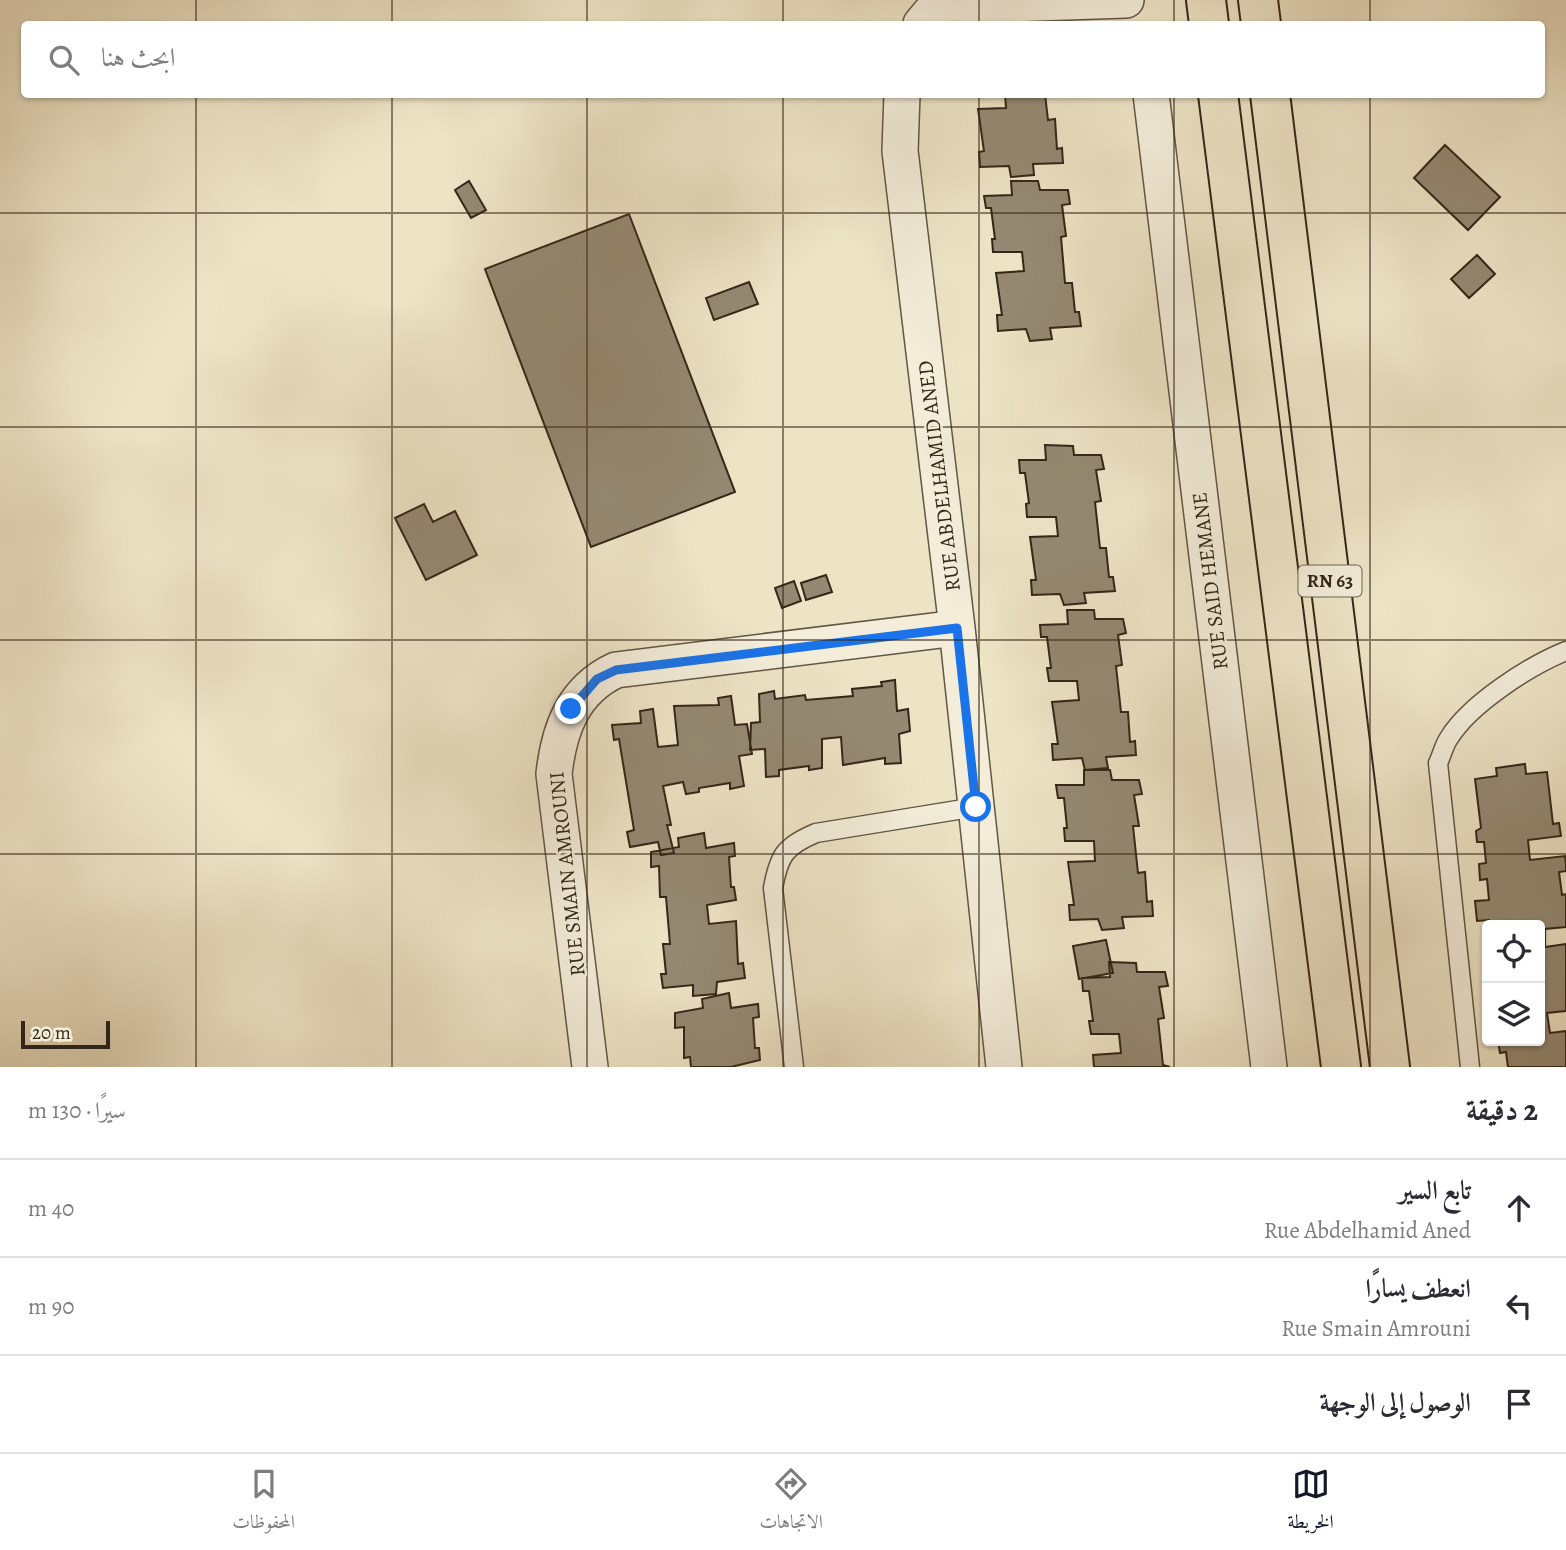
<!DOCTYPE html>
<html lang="ar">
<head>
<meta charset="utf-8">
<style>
  body { margin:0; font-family:Alegreya,Amiri,serif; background:#f7f7f7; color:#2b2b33; direction:rtl }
  .controls { position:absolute; right:21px; bottom:21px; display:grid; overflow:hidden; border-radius:7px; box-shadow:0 2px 5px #0004 }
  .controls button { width:63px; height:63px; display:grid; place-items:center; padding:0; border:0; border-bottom:2px solid #e1e1e2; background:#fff; color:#2b2b33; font:35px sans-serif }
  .scale { position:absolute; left:21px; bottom:18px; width:89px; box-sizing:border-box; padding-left:7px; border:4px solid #342618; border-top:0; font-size:19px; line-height:24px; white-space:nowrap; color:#342618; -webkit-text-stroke:5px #f3edda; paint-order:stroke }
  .stop { position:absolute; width:21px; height:21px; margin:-16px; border:5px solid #1a73e8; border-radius:50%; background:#fff }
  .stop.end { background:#1a73e8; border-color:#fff; box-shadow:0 2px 7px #0008 }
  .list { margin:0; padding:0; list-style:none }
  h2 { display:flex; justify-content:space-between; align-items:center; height:91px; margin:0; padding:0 28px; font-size:30px }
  h2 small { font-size:23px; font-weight:400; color:#7c7c81 }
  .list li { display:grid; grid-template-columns:46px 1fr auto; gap:21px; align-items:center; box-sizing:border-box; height:98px; padding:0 28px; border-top:2px solid #e1e1e2 }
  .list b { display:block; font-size:26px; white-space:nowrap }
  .list p { margin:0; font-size:23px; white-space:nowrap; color:#7c7c81 }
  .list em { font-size:23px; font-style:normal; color:#7c7c81 }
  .icon { flex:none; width:38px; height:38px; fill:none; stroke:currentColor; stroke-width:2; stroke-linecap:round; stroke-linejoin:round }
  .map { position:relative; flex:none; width:1566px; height:1067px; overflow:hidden; direction:ltr }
  .search { position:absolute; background:#fff; box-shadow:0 2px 5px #0004; left:21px; right:21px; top:21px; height:77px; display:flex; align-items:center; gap:18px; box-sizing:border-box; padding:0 24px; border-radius:7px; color:#7c7c81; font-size:26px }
  .sheet { height:385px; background:#fff }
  nav { display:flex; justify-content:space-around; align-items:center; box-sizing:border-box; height:98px; border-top:2px solid #e1e1e2; background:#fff; font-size:19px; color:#7c7c81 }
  nav a { display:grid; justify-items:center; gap:4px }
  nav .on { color:#111827 }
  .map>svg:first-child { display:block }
</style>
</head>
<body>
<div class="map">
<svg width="1566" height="1067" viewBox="0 0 1566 1067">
  <rect width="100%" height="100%" fill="#ede4c6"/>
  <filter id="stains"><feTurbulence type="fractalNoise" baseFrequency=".00286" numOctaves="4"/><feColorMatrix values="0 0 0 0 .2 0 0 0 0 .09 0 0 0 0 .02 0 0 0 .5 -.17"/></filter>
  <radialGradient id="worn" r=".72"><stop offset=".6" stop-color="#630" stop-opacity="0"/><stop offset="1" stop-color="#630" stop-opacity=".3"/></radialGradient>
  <path fill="#948972" stroke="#342618" stroke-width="2" d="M1005,94H1045L1048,120L1055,119L1057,149L1062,148L1063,163L1033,164L1034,175L1011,177L1009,166L980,167L979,152L984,151L978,109L1006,108Z
    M1445,145L1500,197L1468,230L1414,178Z
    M469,181L486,210L471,218L455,190Z
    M1011,181H1038L1040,190H1068L1070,204L1062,205L1066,236L1061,237L1065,283H1072L1075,312H1079L1081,326L1050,328L1052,339L1030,341L1026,329L998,331L997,315H1002L996,273L1024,271L1022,252H993L992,239H995L991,208H986L984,196L1012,195Z
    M629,214L735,492L591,547L485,269Z
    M1477,255L1495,274L1469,298L1451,279Z
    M749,282L758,304L714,320L706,298Z
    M1045,445L1073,446L1074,455H1101L1104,469L1096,470L1101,501L1095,502L1100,548H1106L1109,577H1113L1115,591L1084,593L1086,603L1064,605L1060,594L1032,595L1031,580H1036L1030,537L1058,536L1056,517H1027L1026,504L1029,503L1025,473H1020L1019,460H1046Z
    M424,504L433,522L455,511L477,555L426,580L395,518Z
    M826,575L832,592L806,600L801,583Z
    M794,581L801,601L782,608L775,588Z
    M1067,610H1094L1095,619H1123L1126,633L1118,635L1122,665L1116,666L1121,712H1128L1130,742L1135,741L1136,755L1106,757L1108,768L1085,770L1082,758L1053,760L1052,744H1058L1052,702L1079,700L1077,681H1049L1047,668H1051L1047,637H1041L1040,625L1068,624Z
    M895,680L897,711L908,709L910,731L899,734L901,763L885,764V758L843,765L841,737L822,739V768L809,770V766L779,770V776L766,777L765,749L750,750L751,723L760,722L759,694L774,691L775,699L805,695L806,700L853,696L852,689L882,686L881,682Z
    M731,696L735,725L747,724L752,754L739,756L744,786L730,789V783L699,788V792L686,794L683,782L663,786L671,825H667L674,853L661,855L658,842L630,847L627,832L634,830L619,739L614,740L612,725L641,723L640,711L653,709L658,747L678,745L674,706L719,705L718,698Z
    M1525,764L1526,774L1547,772L1553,824L1559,823L1561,836L1528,840L1530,860L1565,856L1566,865V871L1559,872L1562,895L1566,894V927L1545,929V937H1540V925H1490L1489,920L1477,921L1475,901L1489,900L1487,879L1480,880L1479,864L1486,863L1484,842H1477L1476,831L1481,828L1475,779L1497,776L1496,768Z
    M1084,770H1110L1112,780H1139L1142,794L1134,795L1139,826H1133L1138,873L1145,872L1147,902L1152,901L1153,916L1122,917L1124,928L1102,930L1098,919L1070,920L1069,905H1074L1068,862L1095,861L1094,841H1065L1064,828H1067L1064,798H1058L1056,785H1084Z
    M704,833L706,848L734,843L735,856L729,857L731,887H734L736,900L707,905L709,924L736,921L738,964L743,963L745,978L717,982L716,994L693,996V985L663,988L661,974H666L663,944H670L666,897H660L659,866L651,867V852L679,847L678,838Z
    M1545,938V947L1566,944V1011L1547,1013L1550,1033L1566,1031V1067H1508L1506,1052L1500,1053L1498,1041H1540V939Z
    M1106,940L1113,973L1079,979L1073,946Z
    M1109,962L1136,963L1137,972H1165L1168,986L1159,987L1164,1018L1158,1019L1163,1065L1170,1067H1094L1093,1055L1121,1053L1119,1034H1091L1089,1021H1093L1089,991H1083L1082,978L1110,977Z
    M729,993L731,1008L758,1004L759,1017L753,1018L755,1048H759L760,1060L731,1067H691L690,1057L684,1058V1027L675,1028V1013L703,1008L702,999Z"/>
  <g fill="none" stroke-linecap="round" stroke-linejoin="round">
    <g stroke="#625644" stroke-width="21">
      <path id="service" d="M794,1067L773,888C779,855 785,846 816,833L976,807
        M1470,1067L1438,763C1442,755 1444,745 1449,738C1470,704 1529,666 1566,651"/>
    </g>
    <g stroke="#625644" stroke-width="38">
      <path id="minor" d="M921,24L931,12L953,6L1126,0
        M902,94L900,151L957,628L1004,1067
        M1151,94L1269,1067
        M590,1067L554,774C559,729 573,690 616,670L957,628"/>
    </g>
    <g stroke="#342618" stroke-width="42">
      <path id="primary" d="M1206,0L1209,24
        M1258,0L1261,24
        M1218,94L1341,1067
        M1270,94L1390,1067"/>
    </g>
    <use href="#service" stroke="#f3edda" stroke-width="18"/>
    <use href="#minor" stroke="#f3edda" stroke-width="35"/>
    <use href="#primary" stroke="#ede4c6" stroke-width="38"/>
  </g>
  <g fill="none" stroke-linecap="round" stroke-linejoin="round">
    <path stroke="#1a73e8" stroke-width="9" d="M571,709L597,679L616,670L957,628L976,807"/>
  </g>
  <path fill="none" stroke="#342618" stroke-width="2" stroke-opacity="0.55" d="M196,0V24M392,0V24M587,0V24M783,0V24M979,0V24M1174,0V24M1370,0V24M196,94V1067M392,94V1067M587,94V1067M783,94V1067M979,94V1067M1174,94V1067M1370,94V1067M0,213H1566M0,427H1566M0,640H1566M0,854H1566"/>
  <g text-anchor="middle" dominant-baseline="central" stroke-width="5" stroke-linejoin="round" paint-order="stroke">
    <rect fill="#f3edda" stroke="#6d6252" stroke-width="2" x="1298.5" y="565.5" width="63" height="31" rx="5"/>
    <g font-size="19" font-weight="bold" fill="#342618">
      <text x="1330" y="581">RN 63</text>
    </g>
    <g font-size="21" fill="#342618" stroke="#f3edda">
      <text transform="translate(939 476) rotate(-97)">RUE ABDELHAMID ANED</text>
      <text transform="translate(1210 581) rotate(-97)">RUE SAID HEMANE</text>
      <text transform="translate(567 874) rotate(-96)">RUE SMAIN AMROUNI</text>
    </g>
  </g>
  <rect width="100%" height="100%" filter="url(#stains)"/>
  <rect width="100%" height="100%" fill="url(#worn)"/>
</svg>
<div class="controls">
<button><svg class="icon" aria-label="locate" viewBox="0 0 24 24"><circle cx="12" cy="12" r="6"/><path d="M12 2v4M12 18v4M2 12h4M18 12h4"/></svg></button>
<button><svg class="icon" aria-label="layers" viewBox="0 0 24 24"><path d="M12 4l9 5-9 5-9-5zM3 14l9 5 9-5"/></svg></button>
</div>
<div class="scale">20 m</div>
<div class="stop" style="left:976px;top:807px"></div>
<div class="stop end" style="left:571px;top:709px"></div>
<div class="search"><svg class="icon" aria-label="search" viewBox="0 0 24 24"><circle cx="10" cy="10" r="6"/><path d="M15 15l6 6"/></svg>ابحث هنا</div>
</div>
<section class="sheet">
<h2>2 دقيقة<small>سيرًا · 130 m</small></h2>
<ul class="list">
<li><svg class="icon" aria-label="ahead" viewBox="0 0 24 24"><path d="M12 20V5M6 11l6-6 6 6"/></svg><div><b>تابع السير</b><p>Rue Abdelhamid Aned</p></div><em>40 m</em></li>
<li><svg class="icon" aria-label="left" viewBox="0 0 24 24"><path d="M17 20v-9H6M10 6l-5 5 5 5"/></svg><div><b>انعطف يسارًا</b><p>Rue Smain Amrouni</p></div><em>90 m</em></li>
<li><svg class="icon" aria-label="arrive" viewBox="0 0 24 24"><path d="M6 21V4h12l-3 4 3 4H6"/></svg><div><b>الوصول إلى الوجهة</b></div></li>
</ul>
</section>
<nav>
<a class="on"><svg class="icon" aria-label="map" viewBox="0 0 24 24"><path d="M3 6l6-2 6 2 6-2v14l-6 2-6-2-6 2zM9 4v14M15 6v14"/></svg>الخريطة</a>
<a><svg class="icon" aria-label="directions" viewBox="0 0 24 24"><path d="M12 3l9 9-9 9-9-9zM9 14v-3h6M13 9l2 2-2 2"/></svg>الاتجاهات</a>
<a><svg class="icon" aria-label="saved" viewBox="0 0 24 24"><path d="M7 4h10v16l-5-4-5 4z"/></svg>المحفوظات</a>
</nav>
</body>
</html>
